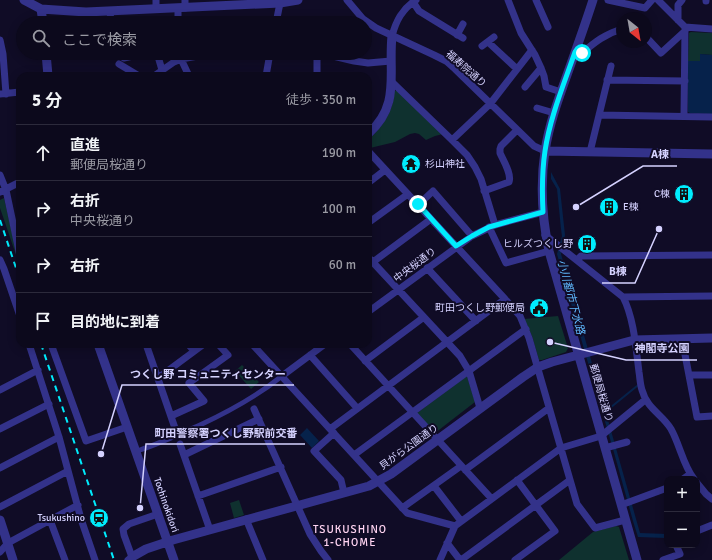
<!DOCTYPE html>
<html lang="ja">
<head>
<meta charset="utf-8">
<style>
  body { margin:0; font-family:Signika,"Noto Sans JP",sans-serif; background:#1a1729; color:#f1f3f6 }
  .controls { position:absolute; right:12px; bottom:12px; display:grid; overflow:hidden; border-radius:8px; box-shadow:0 2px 10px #0003 }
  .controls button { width:36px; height:36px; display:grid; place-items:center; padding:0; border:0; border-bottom:1px solid #2c2a3b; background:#0c091c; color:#f1f3f6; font:20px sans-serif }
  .compass { position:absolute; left:616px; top:12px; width:36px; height:36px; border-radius:50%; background:#0c091c; box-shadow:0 2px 10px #0003; rotate:149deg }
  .stop { position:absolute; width:12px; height:12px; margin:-9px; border:3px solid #00ecfd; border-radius:50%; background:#fff }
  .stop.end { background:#00ecfd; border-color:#fff; box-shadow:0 1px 4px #0008 }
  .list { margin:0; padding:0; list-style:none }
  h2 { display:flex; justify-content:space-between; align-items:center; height:52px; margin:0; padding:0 16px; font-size:17px }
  h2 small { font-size:13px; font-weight:400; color:#9a9aa3 }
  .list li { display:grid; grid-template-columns:26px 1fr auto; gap:12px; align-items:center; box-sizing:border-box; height:56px; padding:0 16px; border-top:1px solid #2c2a3b }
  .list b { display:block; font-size:15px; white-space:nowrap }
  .list p { margin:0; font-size:13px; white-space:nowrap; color:#9a9aa3 }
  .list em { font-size:13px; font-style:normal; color:#9a9aa3 }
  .icon { flex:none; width:22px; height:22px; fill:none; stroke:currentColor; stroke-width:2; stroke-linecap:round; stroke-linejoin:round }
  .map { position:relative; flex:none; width:712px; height:560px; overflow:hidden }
  .search { position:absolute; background:#0c091c; box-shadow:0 2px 10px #0003; left:16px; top:16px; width:356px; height:44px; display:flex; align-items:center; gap:10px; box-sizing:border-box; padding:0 14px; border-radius:22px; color:#9a9aa3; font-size:15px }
  .panel { position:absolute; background:#0c091c; box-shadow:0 2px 10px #0003; left:16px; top:72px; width:356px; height:276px; border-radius:12px }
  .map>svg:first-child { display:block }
</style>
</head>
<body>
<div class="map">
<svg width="712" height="560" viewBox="0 0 712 560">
  <rect width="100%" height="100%" fill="#100c26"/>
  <path fill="#0f312f" d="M691,32L712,33V62V55L700,54V61H688L689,33Z
    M394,91H397L443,134L435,136L426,140L419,134L415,133L410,134L395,142L370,148L368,146V140C382,128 394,111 394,91Z
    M4,198L17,254L16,255L0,208V200Z
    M558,316L568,348L566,352L542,360H539L532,336L524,319Z
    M242,365L259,382L251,389L235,371Z
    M467,376L475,402L435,433L417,413Z
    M239,500L244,515L234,518L230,503Z
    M616,526L619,527L629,560H559L593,532Z"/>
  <path fill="#06224b" d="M700,54L712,55V114L690,113L688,112V61H700Z
    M551,172L560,189L565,235L561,254L640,533L667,534V539L666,538L638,537L633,521L613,449L584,349L557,254L562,236L561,229L557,189L551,179Z
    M307,428L319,441L312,448L300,435Z"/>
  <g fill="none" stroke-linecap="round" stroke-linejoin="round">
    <path stroke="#06224b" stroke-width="2" d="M605,412L637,386"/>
    <path stroke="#33328a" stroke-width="5" d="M140,450C161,443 180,434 200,425C230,411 256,397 282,376"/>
    <path stroke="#33328a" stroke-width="7" d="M156,0V9
      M185,0V8
      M347,0L363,19L376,28L434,55L446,61L455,69L534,146L545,151
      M508,0L521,33L535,55L541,68L544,76L546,87L561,92
      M536,0L548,27
      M608,0L645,8L652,0
      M658,0L685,27L684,116
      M706,1V0
      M413,2L419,11L463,38
      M178,8V23
      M110,11L111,23
      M678,20V5L682,0
      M276,23L280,3
      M685,27L712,29
      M457,35L463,24
      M392,36C396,21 402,9 416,0
      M646,37L661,53L685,31
      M0,40L3,54L6,94
      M488,42L517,69
      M482,46L494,37
      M575,52L582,53C595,42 605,34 622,29
      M157,53L162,70
      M180,53L181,59L189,76
      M317,55V76
      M124,58L146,53
      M119,64L139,76
      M154,76L174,62L181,59L198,56H269L310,54L333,56L354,61L368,63L391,61
      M266,76L270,53
      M607,80L685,81
      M392,82L452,140L467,155L475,167L481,179L495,225
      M525,87L541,68
      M0,94L20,92
      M537,108L554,113
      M599,115L712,117
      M452,140L490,104L532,50
      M368,151L505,299L520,316L529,338L577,504L595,528L625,520
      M590,152L611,66
      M0,175L6,190L20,256
      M368,183L385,170
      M484,191L509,182C512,174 503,160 500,153V149L501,146L517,130
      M0,192L20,182
      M418,205L433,191L472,236
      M368,223L408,194
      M489,227L506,263L549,251
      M545,235L623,297C634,318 636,349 639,372C640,378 640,384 642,390C647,409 662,414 671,429C680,445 683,465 694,479
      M368,257L460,356L469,371L480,408
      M0,260L4,269L20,316
      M577,260L581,256L712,255
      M373,262L431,219
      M427,268L476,321
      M623,297L712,296
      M368,312L472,236L495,225L543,212
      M682,339L697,417L712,416
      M29,344L59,437L81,519L95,560
      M51,344L86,441L127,427
      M146,344L176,431
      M188,344L194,351
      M252,344L407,513L455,526
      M350,344L491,498
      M310,355L357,408
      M365,361L424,317
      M689,375H712
      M282,376L325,344
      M158,378L204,344
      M0,390L38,370
      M254,409L310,534L321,551L328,560
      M171,416L204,401L189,383L228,355L218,344
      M0,429L49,404
      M330,429L505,299
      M334,433L314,451L341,480L344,493
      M180,444L210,530
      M605,448L627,442
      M184,455L259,419
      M354,455L526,329
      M0,468L59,437
      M465,470L549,408
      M683,479L690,474
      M697,483L706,494L712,499
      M434,486L461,521
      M198,496L281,467
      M621,505L667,488
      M0,507L68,471
      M402,508L461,466
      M246,519L263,560
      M50,520L65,560
      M697,531L712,525
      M447,543L460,560
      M0,552L8,543L78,505
      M128,560L132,557L124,535L123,529L129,524L158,514
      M440,560L455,526L561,448L601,436L645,400
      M461,560L570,480
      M515,560L555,531L517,480
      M663,560L680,554L676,545"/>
    <path stroke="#33328a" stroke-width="9" d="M24,0L41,9L86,12L280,3L298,0
      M593,0C585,25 576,50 567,75C558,100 549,125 545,151C540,184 542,218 549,251L637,560
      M41,9L43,23
      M46,53L48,76
      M368,134C401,105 388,74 392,36
      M545,151L712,154
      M98,344L174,560
      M0,520L13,560
      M132,557L146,549L173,540L369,486L391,474L523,377L538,367L552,362L634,340L712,338"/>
    <path stroke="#00ecfd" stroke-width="2" stroke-dasharray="6 5" stroke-linecap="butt" d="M0,220L20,280
      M41,344L114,560"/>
  </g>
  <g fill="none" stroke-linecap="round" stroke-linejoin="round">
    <path stroke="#00ecfd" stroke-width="5" d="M418,204L456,246L472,236L489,227L543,212C542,192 542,171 545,151C550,117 564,84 575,52L582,53"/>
  </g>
  <defs>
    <g id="temple-disc" transform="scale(1)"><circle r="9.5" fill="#00ecfd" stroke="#100c26"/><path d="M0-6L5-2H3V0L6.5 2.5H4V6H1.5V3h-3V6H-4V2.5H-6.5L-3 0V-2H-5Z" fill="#111"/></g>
    <g id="building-disc" transform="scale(1)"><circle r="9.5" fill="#00ecfd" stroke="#100c26"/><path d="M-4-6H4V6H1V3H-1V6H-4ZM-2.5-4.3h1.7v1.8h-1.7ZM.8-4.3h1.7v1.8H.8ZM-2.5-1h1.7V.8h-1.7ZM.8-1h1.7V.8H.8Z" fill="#111"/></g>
    <g id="civic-disc" transform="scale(1)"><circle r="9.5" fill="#00ecfd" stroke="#100c26"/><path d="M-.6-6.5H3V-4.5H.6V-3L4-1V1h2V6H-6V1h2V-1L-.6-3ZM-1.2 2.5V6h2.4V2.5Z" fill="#111"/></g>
    <g id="station-disc" transform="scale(1)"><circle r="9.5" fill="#00ecfd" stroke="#100c26"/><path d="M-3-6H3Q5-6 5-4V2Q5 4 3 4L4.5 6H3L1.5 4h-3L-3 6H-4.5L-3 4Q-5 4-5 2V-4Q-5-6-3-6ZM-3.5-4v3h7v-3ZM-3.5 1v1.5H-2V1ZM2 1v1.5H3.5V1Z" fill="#111"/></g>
  </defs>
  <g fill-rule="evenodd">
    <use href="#temple-disc" x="411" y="164"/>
    <use href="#building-disc" x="684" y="194"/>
    <use href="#building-disc" x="609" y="207"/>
    <use href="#building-disc" x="587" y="244"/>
    <use href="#civic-disc" x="539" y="308"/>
    <use href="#station-disc" x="99" y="518"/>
  </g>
  <g text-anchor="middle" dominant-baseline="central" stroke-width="4" stroke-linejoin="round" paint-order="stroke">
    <g font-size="10" fill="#d5d2ff" stroke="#100c26">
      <text transform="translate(466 69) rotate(41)">福寿院通り</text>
      <text transform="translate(415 265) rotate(-37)">中央桜通り</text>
      <text transform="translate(601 393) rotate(74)">郵便局桜通り</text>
      <text transform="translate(409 447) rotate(-36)">貝がら公園通り</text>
      <text transform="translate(166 505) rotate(71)">Tochinokidori</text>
    </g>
    <g font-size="10" fill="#d5d2ff" stroke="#100c26" text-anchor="end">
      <text x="425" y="164" text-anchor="start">杉山神社</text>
      <text x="670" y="194">C棟</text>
      <text x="623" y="207" text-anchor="start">E棟</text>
      <text x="573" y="244">ヒルズつくし野</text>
      <text x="525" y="308">町田つくし野郵便局</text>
      <text x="85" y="518">Tsukushino</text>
    </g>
    <g font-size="11" font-style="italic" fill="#60baff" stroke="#100c26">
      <text transform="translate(571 297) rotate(75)">小川都市下水路</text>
    </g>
    <g font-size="11" letter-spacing="1" fill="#ffd4f1" stroke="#100c26">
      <text x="350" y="529">TSUKUSHINO<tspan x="350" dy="13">1-CHOME</tspan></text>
    </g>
  </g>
  <path fill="none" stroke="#d5d2ff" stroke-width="1.5" d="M576 207L643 166H677M659 229L635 283H602M550 342L626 360H697M101 454L122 385H294M140 508L146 444H305"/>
  <g fill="#d5d2ff" stroke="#100c26" stroke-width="1.5">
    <circle cx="576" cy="207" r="4"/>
    <circle cx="659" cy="229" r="4"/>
    <circle cx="550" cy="342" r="4"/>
    <circle cx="101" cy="454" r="4"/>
    <circle cx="140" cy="508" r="4"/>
  </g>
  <g font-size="11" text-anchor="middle" font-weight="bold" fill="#d5d2ff" stroke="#100c26" stroke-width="4" stroke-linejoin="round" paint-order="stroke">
    <text x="660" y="158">A棟</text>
    <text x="618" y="275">B棟</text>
    <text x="662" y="352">神閣寺公園</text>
    <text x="208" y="378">つくし野 コミュニティセンター</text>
    <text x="226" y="437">町田警察署つくし野駅前交番</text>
  </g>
</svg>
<div class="controls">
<button>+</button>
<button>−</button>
</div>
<svg class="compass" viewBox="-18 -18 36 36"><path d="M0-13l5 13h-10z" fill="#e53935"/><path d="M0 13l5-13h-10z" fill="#9a9aa3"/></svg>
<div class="stop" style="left:582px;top:53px"></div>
<div class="stop end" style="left:418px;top:204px"></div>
<div class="search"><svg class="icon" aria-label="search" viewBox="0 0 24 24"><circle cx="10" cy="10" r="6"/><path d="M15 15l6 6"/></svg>ここで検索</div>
<section class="panel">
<h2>5 分<small>徒歩 · 350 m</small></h2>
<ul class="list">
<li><svg class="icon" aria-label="ahead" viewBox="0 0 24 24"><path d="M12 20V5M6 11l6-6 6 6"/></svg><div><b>直進</b><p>郵便局桜通り</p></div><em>190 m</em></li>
<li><svg class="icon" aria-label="right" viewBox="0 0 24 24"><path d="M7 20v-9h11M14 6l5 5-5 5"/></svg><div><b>右折</b><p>中央桜通り</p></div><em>100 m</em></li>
<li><svg class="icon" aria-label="right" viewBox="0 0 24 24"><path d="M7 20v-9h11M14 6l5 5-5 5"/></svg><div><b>右折</b></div><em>60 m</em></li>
<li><svg class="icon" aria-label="arrive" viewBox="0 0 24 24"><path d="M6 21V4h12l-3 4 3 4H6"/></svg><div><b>目的地に到着</b></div></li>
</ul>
</section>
</div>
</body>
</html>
